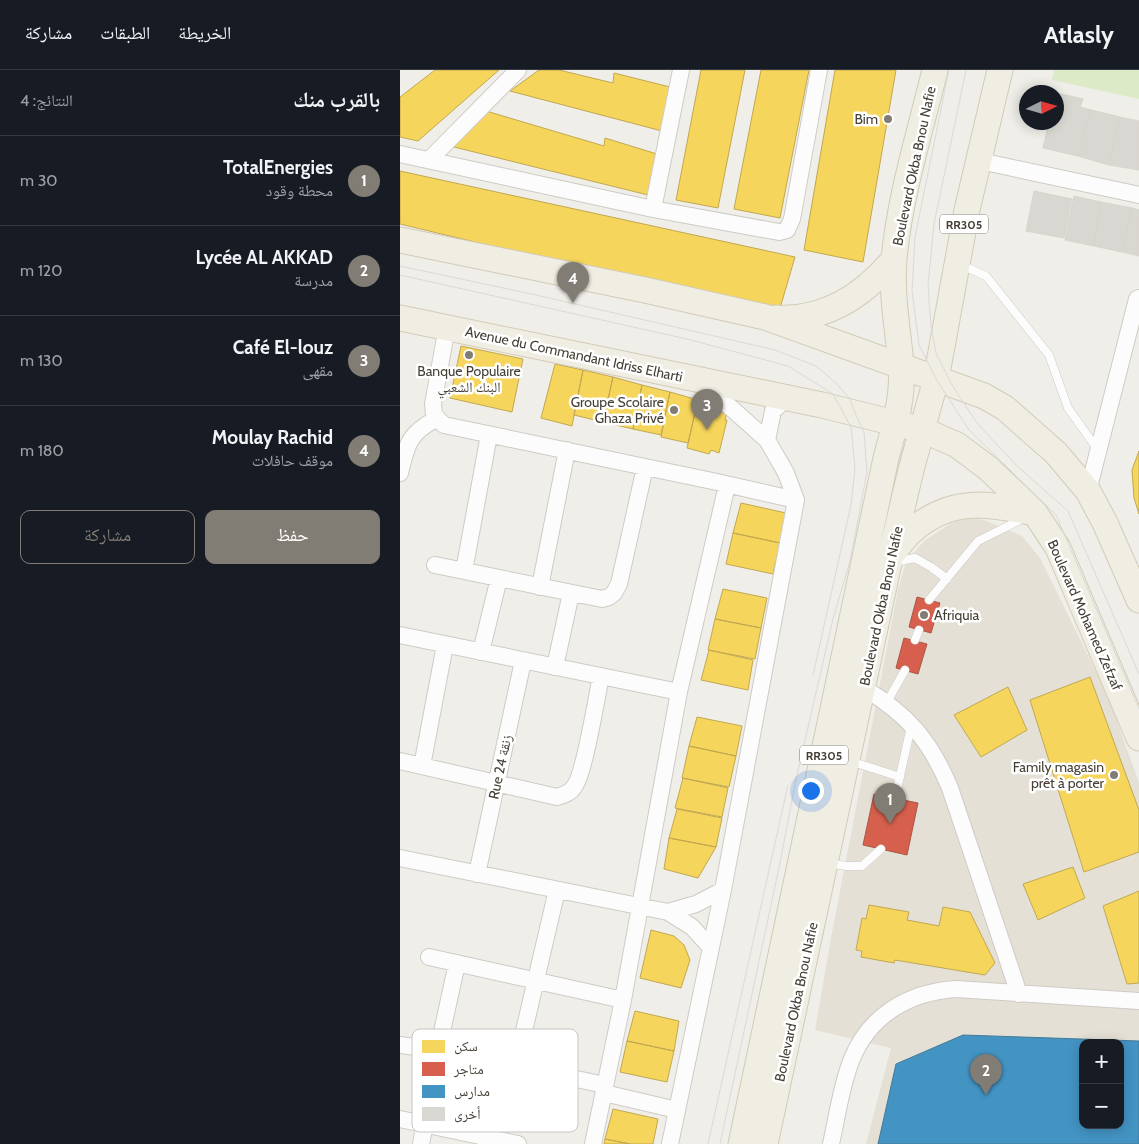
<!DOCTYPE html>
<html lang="ar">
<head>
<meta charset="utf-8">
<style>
  body { margin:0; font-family:Cabin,"Noto Naskh Arabic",sans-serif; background:#242831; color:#f1f3f6; direction:rtl }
  .controls { position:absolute; right:15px; bottom:15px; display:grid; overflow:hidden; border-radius:10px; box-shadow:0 2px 12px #0003 }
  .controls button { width:45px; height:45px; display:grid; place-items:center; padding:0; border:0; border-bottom:1px solid #363941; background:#171b24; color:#f1f3f6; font:25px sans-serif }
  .compass { position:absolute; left:619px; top:15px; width:45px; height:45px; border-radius:50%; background:#171b24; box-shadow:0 2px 12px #0003; rotate:85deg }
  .you { position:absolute; left:410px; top:720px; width:18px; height:18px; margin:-12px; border:4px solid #fff; border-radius:50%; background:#1a73e8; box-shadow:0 0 0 8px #1a73e833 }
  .badge { display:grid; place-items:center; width:32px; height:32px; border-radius:50%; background:#817c74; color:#fff; font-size:16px; font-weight:700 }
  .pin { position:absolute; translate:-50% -41px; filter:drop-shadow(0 1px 2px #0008) }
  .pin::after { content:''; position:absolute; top:26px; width:18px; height:15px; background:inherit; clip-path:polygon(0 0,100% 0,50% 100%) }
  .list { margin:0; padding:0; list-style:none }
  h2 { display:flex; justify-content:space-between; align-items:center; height:65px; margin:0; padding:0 20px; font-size:21px }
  h2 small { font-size:16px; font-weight:400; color:#9ea1a6 }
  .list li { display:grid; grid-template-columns:32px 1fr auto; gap:15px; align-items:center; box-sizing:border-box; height:90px; padding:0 20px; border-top:1px solid #363941 }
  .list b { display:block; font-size:19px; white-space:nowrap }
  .list p { margin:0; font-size:16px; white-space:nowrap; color:#9ea1a6 }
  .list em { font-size:16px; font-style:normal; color:#9ea1a6 }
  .actions { display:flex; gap:10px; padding:15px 20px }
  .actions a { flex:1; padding:11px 0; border:1px solid #817c74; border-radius:10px; text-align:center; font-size:18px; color:#817c74 }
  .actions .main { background:#817c74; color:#fff }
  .map { position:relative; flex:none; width:739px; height:1074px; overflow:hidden; direction:ltr }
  header { display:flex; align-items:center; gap:30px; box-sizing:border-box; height:70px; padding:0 25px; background:#171b24; border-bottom:1px solid #363941 }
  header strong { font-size:24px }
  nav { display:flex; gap:28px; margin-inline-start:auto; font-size:18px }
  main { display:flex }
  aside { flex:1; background:#171b24 }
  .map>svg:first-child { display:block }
</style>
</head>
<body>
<header>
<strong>Atlasly</strong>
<nav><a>الخريطة</a><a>الطبقات</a><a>مشاركة</a></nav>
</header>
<main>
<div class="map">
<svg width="739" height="1074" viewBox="0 0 739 1074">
  <rect width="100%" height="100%" fill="#f0eee8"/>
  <path fill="#e4e0d5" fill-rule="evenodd" d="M566,448L584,450L622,466L640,488L708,626L739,713V1074H466L491,978L415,960L431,868L498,520L506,492L524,471L550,454ZM683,973H720V1055H683Z"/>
  <path fill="#dceac8" d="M654,0H739V29L652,10Z"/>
  <path fill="#f6d55c" stroke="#c1a850" d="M35,0H99L18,71L0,67V27Z
    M139,0H159L213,13L214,3L270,17L262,61L110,21Z
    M301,0H345L318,138L276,130Z
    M361,0H409L380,148L334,139Z
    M435,0H496L463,192L404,180Z
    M86,41L204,76L205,68L257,84L248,125L54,77Z
    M0,101L395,187L378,245L0,154Z
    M61,276L123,289L112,342L50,328Z
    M155,294L183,300L172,356L141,348Z
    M183,300L213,307L203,352L174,345Z
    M213,307L242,315L233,359L203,352Z
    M242,315L270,322L261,365L233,359Z
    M270,322L298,330L288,373L261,367Z
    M298,330L319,333V339L327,342L325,350H327L319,383L311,380L309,384L287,378Z
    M739,381V444L734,428L732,400Z
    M341,433L386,443L380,473L333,463Z
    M333,463L380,473L373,504L326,494Z
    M323,519L367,528L361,558L315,549Z
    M315,549L361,558L355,589L308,580Z
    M309,580L353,590L348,620L301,610Z
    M690,607L739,740V782L684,802L630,630Z
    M608,617L627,660L581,687L554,645Z
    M297,647L342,656L336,686L289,676Z
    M289,676L336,686L329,717L282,708Z
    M283,708L328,718L322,747L275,738Z
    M277,739L322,748L316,777L269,768Z
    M269,768L316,777L298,808L264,799Z
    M673,797L685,828L638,850L623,814Z
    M739,821V913L727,914L703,836Z
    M469,835L509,842L507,850L539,856L543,837L570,842L595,893L585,905L495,890L494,893L461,887L462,881L456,880L462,848L466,849Z
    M251,860L274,866L284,875L290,890L281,918L240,908Z
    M235,941L279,951L274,981L227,971Z
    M227,971L274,981L267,1012L220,1002Z
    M213,1039L258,1049L253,1074H230L205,1069Z
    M205,1069L230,1074H204Z"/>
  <path fill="#d6604d" stroke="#aa5646" d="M517,527L540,533L531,563L509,557Z
    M504,568L527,574L518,604L496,598Z
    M474,724L518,733L507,785L463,775Z"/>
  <path fill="#4393c3" stroke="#447a98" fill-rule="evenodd" d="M563,965L739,971V1074H478L496,994ZM683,973H720V1055H683Z"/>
  <path fill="#d9d7d1" stroke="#d8d5ce" d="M657,23L683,29L680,37L691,40L678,86L643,78L649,52H656Z
    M691,40L720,47L709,95L678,86Z
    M720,47L739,51V100L709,95Z
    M634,121L672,129L664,168L626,161Z
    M674,126L701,132L694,176L665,170Z
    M701,132L732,138L722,182L694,176Z
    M732,138L739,140V186L722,182Z"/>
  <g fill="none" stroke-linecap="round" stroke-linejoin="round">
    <g stroke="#cecbc6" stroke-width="9">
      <path id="lane" d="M561,195L586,206L649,285L668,338L698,380
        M494,492L515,488L531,497L547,509
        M529,530L578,471L624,448
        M515,570L519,560
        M487,632L505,600
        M450,691L500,707
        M495,728L511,657
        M428,793L446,796H462L481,779"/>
    </g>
    <g stroke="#cecbc6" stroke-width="18">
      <path id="street" d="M0,84L253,139L379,162L387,160L392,149L419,0
        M29,90L118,0
        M580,91L739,125
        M253,139L281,0
        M47,257L33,334L34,345L44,355L317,412L396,430
        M367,370L373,341L387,328
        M0,403C7,374 9,363 36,349
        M688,421L737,229L739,228
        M35,495L202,529L209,527L214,523L219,514L245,397
        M64,501L89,365
        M140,517L167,380
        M0,565L279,622
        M81,582L99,508
        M155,597L171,523
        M464,618C508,645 530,670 550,718L619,924
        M0,691L157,727C164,725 170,723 174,717C184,706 197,625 201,606
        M22,696L45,575
        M0,788L268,842L292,857L311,878
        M77,804L123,591
        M268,842L296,834L323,820
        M29,887L223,930
        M0,975L38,980L205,1015
        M38,980L57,893
        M116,995L157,820
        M204,1023L277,1040
        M0,1049L118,1074
        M85,1067L100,992
        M21,1074L25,1054
        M193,1074L223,930L279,622L327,415
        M270,1074L323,820L396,430L386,403L367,370L302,312
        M431,1074C437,1047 441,1017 451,991C469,945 509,922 556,919L739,931"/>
    </g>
    <g stroke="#d2cbb6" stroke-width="27">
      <path id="primary" d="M0,170L245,220L365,247L584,326L605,338L656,383L688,421L705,453L739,530
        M0,248L422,335L523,360L557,375L589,399L635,443L658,478L739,668
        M376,248C426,251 464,225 494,189
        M492,484C499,476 505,466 513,460C551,427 589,433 634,443
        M341,1074L486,388C494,358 504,326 501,295C498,259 491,226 494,189C500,125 520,62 535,0
        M365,1074L489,493L511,400L536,309L567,140L600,0"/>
    </g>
    <use href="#lane" stroke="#fdfcfc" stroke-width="8"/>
    <use href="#street" stroke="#fdfcfc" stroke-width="16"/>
    <use href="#primary" stroke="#f0ede3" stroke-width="25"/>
    <path stroke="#d9d9d8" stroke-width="1" d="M549,0L515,167L512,221L519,275L536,309L569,360L656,445L739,639
      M566,0L534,154L528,215L531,256L536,283L552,315L577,353L617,396L668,441L739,604
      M0,196L136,225L375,280L416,296L436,313L450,329L455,343L464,362L467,402L450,491L433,549L396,709L380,793L320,1074
      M0,205L287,269L388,296L433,324L451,357L455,398L451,435L413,605
      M308,1074L388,715"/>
  </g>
  <g fill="#817c74" stroke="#fff" stroke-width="2">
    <circle cx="488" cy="49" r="5"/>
    <circle cx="69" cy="285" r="5"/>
    <circle cx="274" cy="340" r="5"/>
    <circle cx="524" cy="545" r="5"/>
    <circle cx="714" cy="705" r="5"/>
  </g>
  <g text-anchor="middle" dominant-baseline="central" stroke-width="5" stroke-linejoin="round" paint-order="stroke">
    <g fill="#fff" stroke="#7d7972" stroke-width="1">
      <rect x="540" y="144.5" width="48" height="19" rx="4"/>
      <rect x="400" y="675.5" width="48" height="19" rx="4"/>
    </g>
    <g font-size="12" font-weight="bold" fill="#453f35">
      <text x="564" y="154">RR305</text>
      <text x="424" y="685">RR305</text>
    </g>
    <g font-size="14" fill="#453f35" stroke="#fff" text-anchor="end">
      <text x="478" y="49">Bim</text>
      <text x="69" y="301" text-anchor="middle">Banque Populaire<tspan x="69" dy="16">البنك الشعبي</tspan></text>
      <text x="264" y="332">Groupe Scolaire<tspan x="264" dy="16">Ghaza Privé</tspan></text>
      <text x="534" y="545" text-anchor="start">Afriquia</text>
      <text x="704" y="697">Family magasin<tspan x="704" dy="16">prêt à porter</tspan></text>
    </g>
    <g font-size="14" fill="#453f35" stroke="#fff">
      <text transform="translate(514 96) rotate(-78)">Boulevard Okba Bnou Nafie</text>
      <text transform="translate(174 284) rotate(12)">Avenue du Commandant Idriss Elharti</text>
      <text transform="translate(481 536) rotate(-78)">Boulevard Okba Bnou Nafie</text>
      <text transform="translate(685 545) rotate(66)">Boulevard Mohamed Zefzaf</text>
      <text transform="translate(100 697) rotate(-78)">Rue 24 زنقة</text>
      <text transform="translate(396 932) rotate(-78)">Boulevard Okba Bnou Nafie</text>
    </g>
  </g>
  <rect x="12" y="959" width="166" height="103" rx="8" fill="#fff" stroke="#c7c5c2" stroke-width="1"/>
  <rect x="22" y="970" width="23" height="13" fill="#f6d55c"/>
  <rect x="22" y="992" width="23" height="14" fill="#d6604d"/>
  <rect x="22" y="1015" width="23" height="13" fill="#4393c3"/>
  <rect x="22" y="1037" width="23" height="14" fill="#d9d7d1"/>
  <g font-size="14" fill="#453f35">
    <text x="54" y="981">سكن</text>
    <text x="54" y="1004">متاجر</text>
    <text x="54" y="1026">مدارس</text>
    <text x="54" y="1049">أخرى</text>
  </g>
</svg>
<div class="controls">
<button>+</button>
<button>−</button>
</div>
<svg class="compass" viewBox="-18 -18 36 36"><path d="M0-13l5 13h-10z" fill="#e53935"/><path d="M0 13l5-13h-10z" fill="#9ea1a6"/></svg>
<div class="you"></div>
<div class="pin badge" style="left:490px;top:754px">1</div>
<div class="pin badge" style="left:586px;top:1025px">2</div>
<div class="pin badge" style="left:307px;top:360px">3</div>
<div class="pin badge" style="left:173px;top:233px">4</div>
</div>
<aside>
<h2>بالقرب منك<small>النتائج: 4</small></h2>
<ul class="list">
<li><span class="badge">1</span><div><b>TotalEnergies</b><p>محطة وقود</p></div><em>30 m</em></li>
<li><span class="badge">2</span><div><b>Lycée AL AKKAD</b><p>مدرسة</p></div><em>120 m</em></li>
<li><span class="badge">3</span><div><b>Café El-louz</b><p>مقهى</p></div><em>130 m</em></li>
<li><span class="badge">4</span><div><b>Moulay Rachid</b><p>موقف حافلات</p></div><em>180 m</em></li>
</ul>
<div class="actions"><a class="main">حفظ</a><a>مشاركة</a></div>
</aside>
</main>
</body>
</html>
